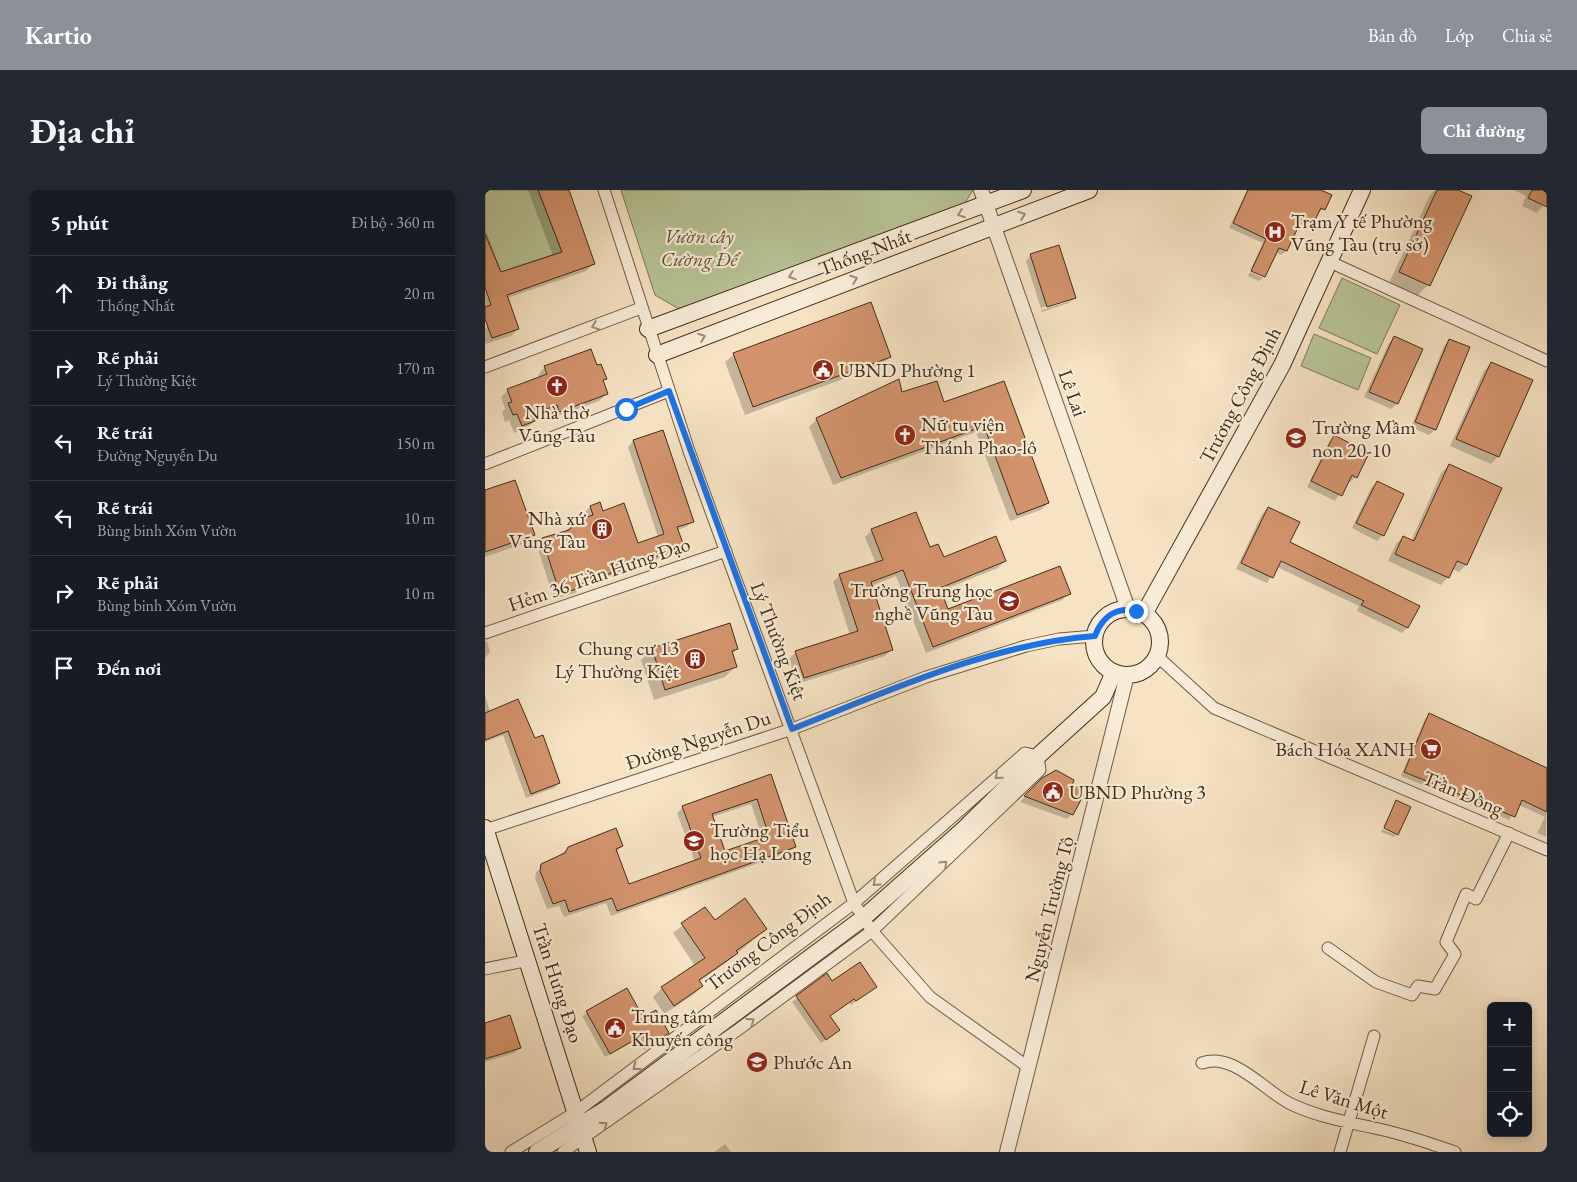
<!DOCTYPE html>
<html lang="vi">
<head>
<meta charset="utf-8">
<style>
  body { margin:0; font-family:"EB Garamond",serif; background:#242831; color:#f1f3f6 }
  .controls { position:absolute; right:15px; bottom:15px; display:grid; overflow:hidden; border-radius:8px; box-shadow:0 2px 8px #0003 }
  .controls button { width:45px; height:45px; display:grid; place-items:center; padding:0; border:0; border-bottom:1px solid #363941; background:#171b24; color:#f1f3f6; font:25px sans-serif }
  .stop { position:absolute; width:15px; height:15px; margin:-11px; border:4px solid #1a73e8; border-radius:50%; background:#fff }
  .stop.end { background:#1a73e8; border-color:#fff; box-shadow:0 1px 5px #0008 }
  .list { margin:0; padding:0; list-style:none }
  h2 { display:flex; justify-content:space-between; align-items:center; height:65px; margin:0; padding:0 20px; font-size:21px }
  h2 small { font-size:16px; font-weight:400; color:#9ea1a6 }
  .list li { display:grid; grid-template-columns:32px 1fr auto; gap:15px; align-items:center; box-sizing:border-box; height:75px; padding:0 20px; border-top:1px solid #363941 }
  .list b { display:block; font-size:19px; white-space:nowrap }
  .list p { margin:0; font-size:16px; white-space:nowrap; color:#9ea1a6 }
  .list em { font-size:16px; font-style:normal; color:#9ea1a6 }
  .icon { flex:none; width:28px; height:28px; fill:none; stroke:currentColor; stroke-width:2; stroke-linecap:round; stroke-linejoin:round }
  .map { position:relative; flex:none; width:1062px; height:962px; overflow:hidden; border-radius:8px }
  header { display:flex; align-items:center; gap:30px; box-sizing:border-box; height:70px; padding:0 25px; background:#8c9099; color:#fff }
  header strong { font-size:24px }
  nav { display:flex; gap:28px; margin-inline-start:auto; font-size:18px }
  .intro { display:flex; align-items:center; justify-content:space-between; box-sizing:border-box; height:120px; padding:0 30px }
  h1 { margin:0; font-size:35px }
  .button { padding:12px 22px; border-radius:8px; background:#8c9099; color:#fff; font-size:18px; font-weight:700 }
  main { display:flex; gap:30px; padding:0 30px }
  aside { flex:1; background:#171b24; border-radius:8px; box-shadow:0 2px 8px #0003 }
  .map>svg:first-child { display:block }
</style>
</head>
<body>
<header>
<strong>Kartio</strong>
<nav><a>Bản đồ</a><a>Lớp</a><a>Chia sẻ</a></nav>
</header>
<div class="intro"><h1>Địa chỉ</h1><a class="button">Chỉ đường</a></div>
<main>
<aside>
<h2>5 phút<small>Đi bộ · 360 m</small></h2>
<ul class="list">
<li><svg class="icon" aria-label="ahead" viewBox="0 0 24 24"><path d="M12 20V5M6 11l6-6 6 6"/></svg><div><b>Đi thẳng</b><p>Thống Nhất</p></div><em>20 m</em></li>
<li><svg class="icon" aria-label="right" viewBox="0 0 24 24"><path d="M7 20v-9h11M14 6l5 5-5 5"/></svg><div><b>Rẽ phải</b><p>Lý Thường Kiệt</p></div><em>170 m</em></li>
<li><svg class="icon" aria-label="left" viewBox="0 0 24 24"><path d="M17 20v-9H6M10 6l-5 5 5 5"/></svg><div><b>Rẽ trái</b><p>Đường Nguyễn Du</p></div><em>150 m</em></li>
<li><svg class="icon" aria-label="left" viewBox="0 0 24 24"><path d="M17 20v-9H6M10 6l-5 5 5 5"/></svg><div><b>Rẽ trái</b><p>Bùng binh Xóm Vườn</p></div><em>10 m</em></li>
<li><svg class="icon" aria-label="right" viewBox="0 0 24 24"><path d="M7 20v-9h11M14 6l5 5-5 5"/></svg><div><b>Rẽ phải</b><p>Bùng binh Xóm Vườn</p></div><em>10 m</em></li>
<li><svg class="icon" aria-label="arrive" viewBox="0 0 24 24"><path d="M6 21V4h12l-3 4 3 4H6"/></svg><div><b>Đến nơi</b></div></li>
</ul>
</aside>
<div class="map">
<svg width="1062" height="962" viewBox="0 0 1062 962">
  <rect width="100%" height="100%" fill="#f6e3c4"/>
  <filter id="stains"><feTurbulence type="fractalNoise" baseFrequency=".004" numOctaves="4"/><feColorMatrix values="0 0 0 0 .2 0 0 0 0 .09 0 0 0 0 .02 0 0 0 .5 -.17"/></filter>
  <radialGradient id="worn" r=".72"><stop offset=".6" stop-color="#630" stop-opacity="0"/><stop offset="1" stop-color="#630" stop-opacity=".3"/></radialGradient>
  <path fill="#b8c597" stroke="#7e7957" d="M0,0H53L77,62L16,82L0,41Z
    M136,0H488L473,24L199,122L170,105Z
    M857,88L915,115L892,164L834,138Z
    M829,144L886,168L873,200L816,176Z"/>
  <path fill="#0003" fill-rule="evenodd" d="M43,0H83L108,74L101,81L22,108L33,139L26,146L0,154V138L4,135L0,124V44L15,84L68,66Z
    M762,0H833L839,19L832,23L823,38L813,33L801,61L796,65L790,62L779,85L766,79L778,53L744,38Z
    M950,0H970L985,7L943,95L932,106L904,93L945,5Z
    M1029,0H1062V11L1052,23L1037,16L1041,6Z
    M546,65L589,108L584,113L557,122L541,71ZM585,109V111L557,120L556,118Z
    M765,82L778,88L774,91L763,86Z
    M909,148L936,160L912,214L906,219L879,207L904,153Z
    M965,150L950,240L944,245L926,237L959,156Z
    M249,164L405,167L396,175L260,225L240,172Z
    M1006,173L1046,191L1013,267L1006,274L965,256L999,181Z
    M60,177L120,189L117,192L122,203L114,211L67,228L64,221L48,228L49,231L42,238L29,243L24,230L20,232L17,222L20,219L16,207L23,200L54,187L53,185Z
    M518,193L563,313L556,320L525,331L491,242L348,295L324,237L332,229L417,204L458,213Z
    M850,247L871,287L865,292L863,291L850,311L822,297L844,252Z
    M148,251L207,331L201,337L192,340L198,356L192,362L96,397L90,403L69,409L52,356L58,350L80,342L86,335L101,329L99,323L105,317L114,314L117,322L153,354L173,347L143,257Z
    M964,275L1015,298L981,375L974,382L967,379L963,387L956,395L903,371L911,354L918,347L926,351L956,283Z
    M892,292L898,345L892,351L867,338L886,298Z
    M0,301L48,345L40,353L0,367Z
    M783,318L803,353L922,438L917,443L872,421L874,416L792,377L782,393L751,379L777,324Z
    M387,340L444,359L458,369L520,371L513,378L455,401L462,421L584,403L577,410L441,463L411,386L386,396L406,460L400,466L312,494L304,469L311,462L365,445L348,392L355,385L391,374L380,347Z
    M244,434L252,459L247,464L251,476L240,487L169,510L156,470L167,459Z
    M0,451H2L5,462L0,468Z
    M0,505L5,522L74,593L69,598L41,608L18,545L0,552Z
    M944,525L1062,580L1061,647L1052,643L1060,627L1034,615L1024,630L916,586L940,529Z
    M286,586L310,656L304,662L126,726L121,713L79,727L74,716L62,719L50,688L51,682L84,658L137,656L131,662L143,696L210,672L192,623L198,617ZM266,614L278,649L239,662L227,627Z
    M558,589L585,596L587,624L582,629L535,612Z
    M912,612V643L898,636Z
    M897,639L911,645L909,647L896,642Z
    M220,718L229,732L281,739L242,772L214,792L217,796L208,805L179,824L168,807L177,798L210,776L188,743Z
    M342,785L347,793L390,797L366,815L364,813L344,827L348,845L336,853L307,812Z
    M141,800L158,829L182,843L159,860L153,849L120,867L97,826Z
    M0,835L34,858L29,863L0,872Z
    M240,954L246,962H229Z"/>
  <path fill="#d3946d" stroke="#432d17" fill-rule="evenodd" d="M53,0H84L110,74L22,105L34,139L7,148L0,129V117L6,115L0,97V44L16,82L77,62Z
    M763,0H836L847,5L840,20L836,18L828,34L817,29L802,61L794,58L780,87L766,81L781,49L748,33Z
    M952,0H973L987,6L945,96L914,82Z
    M1047,0H1062V17L1043,8Z
    M574,55L591,108L562,117L545,64Z
    M386,112L406,167L268,217L248,163Z
    M909,146L938,159L913,214L884,202Z
    M964,149L985,157L951,240L930,232Z
    M106,159L112,175L116,174L122,189L118,190L123,204L74,222L72,215L48,224L50,231L37,236L32,224L28,225L23,213L27,212L22,199L62,184L59,176Z
    M1006,172L1048,190L1014,267L971,249Z
    M414,189L417,202L452,191L459,212L519,191L564,313L532,325L499,236L356,288L331,228Z
    M178,240L209,332L192,337L199,356L97,394L98,397L75,404L57,348L84,340L86,338L85,333L108,325L105,316L115,312L118,321L139,313L153,353L179,344L148,250Z
    M849,245L884,263L872,288L867,285L857,306L826,291Z
    M964,274L1017,298L982,375L972,371L964,388L910,364L918,346L929,351Z
    M30,290L50,345L0,362V300Z
    M892,291L919,304L899,346L871,333Z
    M783,317L815,332L805,352L935,416L923,438L876,415L879,411L796,371L788,388L756,373Z
    M431,322L445,357L453,354L459,367L511,346L521,371L455,398L463,419L575,376L586,404L448,457L418,380L386,392L408,460L319,488L310,461L373,441L354,384L398,370L386,339Z
    M245,433L253,459L247,461L252,477L180,500L167,458Z
    M33,509L50,548L58,545L75,593L46,604L23,541L0,550V523Z
    M944,523L1062,578V622L1037,610L1030,627L919,582Z
    M571,580L589,590L587,596L596,598L598,606L588,625L539,606L557,588Z
    M286,584L311,657L132,721L127,708L84,722L80,710L68,714L55,681L56,674L80,663L83,657L131,638L138,656L131,659L144,694L216,668L197,616ZM272,609L284,646L240,661L227,624Z
    M911,610L926,617L913,645L899,638Z
    M260,708L282,739L251,761L253,763L214,790L218,796L189,816L176,797L220,768L196,733L220,717L230,730Z
    M375,772L392,797L371,811L369,809L345,826L355,840L341,850L311,806L342,783L347,791Z
    M142,798L158,827L171,820L184,843L164,856L158,845L125,864L101,821Z
    M25,825L36,858L0,869V833Z"/>
  <g fill="none" stroke-linecap="round" stroke-linejoin="round">
    <g stroke="#705a42" stroke-width="13">
      <path id="minor" d="M119,0L204,261L369,713L387,741L445,807L543,877
        M845,72L1062,171
        M0,177L156,118
        M0,274L184,201
        M0,443L241,361
        M672,466L729,518L1062,660
        M0,640L307,539L441,487L541,456L574,449L610,446
        M843,758L891,792L927,805L933,796L950,799L970,764L961,752L981,704L991,709L1024,643
        M0,779L44,770
        M717,873C748,862 779,900 804,913C830,926 858,931 885,937C914,943 942,952 970,962
        M26,962L91,922L369,713L540,563L553,566L555,580L387,741L254,839L78,962
        M855,962L889,846"/>
    </g>
    <g stroke="#705a42" stroke-width="16">
      <path id="tertiary" d="M496,0L643,419
        M522,962L642,485"/>
    </g>
    <g stroke="#432d17" stroke-width="18">
      <path id="secondary" d="M163,139L538,0
        M172,165L604,0
        M609 452a33 33 0 1 1 66 0a33 33 0 1 1-66 0Z
        M659,424L797,175L877,0
        M0,638L103,962
        M52,962L121,919L377,729L479,639L553,566L618,507L629,482"/>
    </g>
    <use href="#minor" stroke="#f9edd9" stroke-width="11"/>
    <use href="#tertiary" stroke="#f9edd9" stroke-width="14"/>
    <use href="#secondary" stroke="#f9edd9" stroke-width="16"/>
  </g>
  <defs><path id="oneway-chevron" d="M-2-3.5L2.5 0L-2 3.5" fill="none" stroke-width="1.6" stroke-linecap="round" stroke-linejoin="round" transform="scale(1.25)"/></defs>
  <g stroke="#9e8d78">
    <use href="#oneway-chevron" transform="translate(476 24) rotate(160)"/>
    <use href="#oneway-chevron" transform="translate(537 25) rotate(-20)"/>
    <use href="#oneway-chevron" transform="translate(307 86) rotate(160)"/>
    <use href="#oneway-chevron" transform="translate(369 89) rotate(-21)"/>
    <use href="#oneway-chevron" transform="translate(110 136) rotate(159)"/>
    <use href="#oneway-chevron" transform="translate(217 147) rotate(-21)"/>
    <use href="#oneway-chevron" transform="translate(513 586) rotate(139)"/>
    <use href="#oneway-chevron" transform="translate(459 674) rotate(-44)"/>
    <use href="#oneway-chevron" transform="translate(391 693) rotate(138)"/>
    <use href="#oneway-chevron" transform="translate(266 831) rotate(-36)"/>
    <use href="#oneway-chevron" transform="translate(151 877) rotate(143)"/>
    <use href="#oneway-chevron" transform="translate(119 935) rotate(-35)"/>
  </g>
  <g fill="none" stroke-linecap="round" stroke-linejoin="round">
    <path stroke="#1a73e8" stroke-width="6" d="M141,219L184,201L307,539C404,501 505,454 610,446C617,427 631,417 651,421"/>
  </g>
  <defs>
    <g id="hospital-disc" transform="scale(1.125)"><circle r="9.5" fill="#8f2418" stroke="#f9edd9"/><path d="M-5-5h3v3.5h4V-5h3V5h-3V1.5h-4V5h-3Z" fill="#fff"/></g>
    <g id="civic-disc" transform="scale(1.125)"><circle r="9.5" fill="#8f2418" stroke="#f9edd9"/><path d="M-.6-6.5H3V-4.5H.6V-3L4-1V1h2V6H-6V1h2V-1L-.6-3ZM-1.2 2.5V6h2.4V2.5Z" fill="#fff"/></g>
    <g id="church-disc" transform="scale(1.125)"><circle r="9.5" fill="#8f2418" stroke="#f9edd9"/><path d="M-1.2-6h2.4v3.5h3.3v2.4h-3.3V6h-2.4V-.1h-3.3v-2.4h3.3Z" fill="#fff"/></g>
    <g id="school-disc" transform="scale(1.125)"><circle r="9.5" fill="#8f2418" stroke="#f9edd9"/><path d="M0-5L7-2L0 1L-7-2ZM-4 1L0 2.5L4 1V4Q0 6-4 4Z" fill="#fff"/></g>
    <g id="building-disc" transform="scale(1.125)"><circle r="9.5" fill="#8f2418" stroke="#f9edd9"/><path d="M-4-6H4V6H1V3H-1V6H-4ZM-2.5-4.3h1.7v1.8h-1.7ZM.8-4.3h1.7v1.8H.8ZM-2.5-1h1.7V.8h-1.7ZM.8-1h1.7V.8H.8Z" fill="#fff"/></g>
    <g id="university-disc" transform="scale(1.125)"><circle r="9.5" fill="#8f2418" stroke="#f9edd9"/><path d="M0-5L7-2L0 1L-7-2ZM-4 1L0 2.5L4 1V4Q0 6-4 4Z" fill="#fff"/></g>
    <g id="supermarket-disc" transform="scale(1.125)"><circle r="9.5" fill="#8f2418" stroke="#f9edd9"/><path d="M-6-5.5h2.5l.6 2H6L4.5 2H-2.5L-4.4-4H-6ZM-1.5 3.2a1.3 1.3 0 1 0 .1 0ZM3 3.2a1.3 1.3 0 1 0 .1 0Z" fill="#fff"/></g>
  </defs>
  <g fill-rule="evenodd">
    <use href="#hospital-disc" x="790" y="42"/>
    <use href="#civic-disc" x="338" y="180"/>
    <use href="#church-disc" x="72" y="196"/>
    <use href="#church-disc" x="420" y="245"/>
    <use href="#school-disc" x="811" y="248"/>
    <use href="#building-disc" x="117" y="339"/>
    <use href="#university-disc" x="524" y="411"/>
    <use href="#building-disc" x="210" y="469"/>
    <use href="#supermarket-disc" x="946" y="559"/>
    <use href="#civic-disc" x="568" y="602"/>
    <use href="#school-disc" x="209" y="651"/>
    <use href="#civic-disc" x="130" y="838"/>
    <use href="#school-disc" x="272" y="872"/>
  </g>
  <g text-anchor="middle" dominant-baseline="central" stroke-width="4.5" stroke-linejoin="round" paint-order="stroke">
    <g font-size="20" fill="#432d17" stroke="#f9edd9" text-anchor="start">
      <text x="806" y="31">Trạm Y tế Phường<tspan x="806" dy="23">Vũng Tàu (trụ sở)</tspan></text>
      <text x="354" y="180">UBND Phường 1</text>
      <text x="72" y="222" text-anchor="middle">Nhà thờ<tspan x="72" dy="23">Vũng Tàu</tspan></text>
      <text x="436" y="234">Nữ tu viện<tspan x="436" dy="23">Thánh Phao-lô</tspan></text>
      <text x="827" y="237">Trường Mầm<tspan x="827" dy="23">non 20-10</tspan></text>
      <text x="101" y="328" text-anchor="end">Nhà xứ<tspan x="101" dy="23">Vũng Tàu</tspan></text>
      <text x="508" y="400" text-anchor="end">Trường Trung học<tspan x="508" dy="23">nghề Vũng Tàu</tspan></text>
      <text x="194" y="458" text-anchor="end">Chung cư 13<tspan x="194" dy="23">Lý Thường Kiệt</tspan></text>
      <text x="930" y="559" text-anchor="end">Bách Hóa XANH</text>
      <text x="584" y="602">UBND Phường 3</text>
      <text x="225" y="640">Trường Tiểu<tspan x="225" dy="23">học Hạ Long</tspan></text>
      <text x="146" y="826">Trung tâm<tspan x="146" dy="23">Khuyến công</tspan></text>
      <text x="288" y="872">Phước An</text>
    </g>
    <g font-size="20" font-style="italic" fill="#605337" stroke="#f9edd9">
      <text x="214" y="46">Vườn cây<tspan x="214" dy="23">Cường Để</tspan></text>
    </g>
    <g font-size="20" fill="#432d17" stroke="#f9edd9">
      <text transform="translate(380 62) rotate(-21)">Thống Nhất</text>
      <text transform="translate(588 203) rotate(70)">Lê Lai</text>
      <text transform="translate(755 205) rotate(-62)">Trương Công Định</text>
      <text transform="translate(114 384) rotate(-19)">Hẻm 36 Trần Hưng Đạo</text>
      <text transform="translate(294 451) rotate(69)">Lý Thường Kiệt</text>
      <text transform="translate(213 550) rotate(-18)">Đường Nguyễn Du</text>
      <text transform="translate(978 603) rotate(23)">Trần Đồng</text>
      <text transform="translate(564 719) rotate(-76)">Nguyễn Trường Tộ</text>
      <text transform="translate(283 751) rotate(-37)">Trương Công Định</text>
      <text transform="translate(73 793) rotate(72)">Trần Hưng Đạo</text>
      <text transform="translate(859 909) rotate(17)">Lê Văn Một</text>
    </g>
  </g>
  <rect width="100%" height="100%" filter="url(#stains)"/>
  <rect width="100%" height="100%" fill="url(#worn)"/>
</svg>
<div class="controls">
<button>+</button>
<button>−</button>
<button><svg class="icon" aria-label="locate" viewBox="0 0 24 24"><circle cx="12" cy="12" r="6"/><path d="M12 2v4M12 18v4M2 12h4M18 12h4"/></svg></button>
</div>
<div class="stop" style="left:141px;top:219px"></div>
<div class="stop end" style="left:651px;top:421px"></div>
</div>
</main>
</body>
</html>
